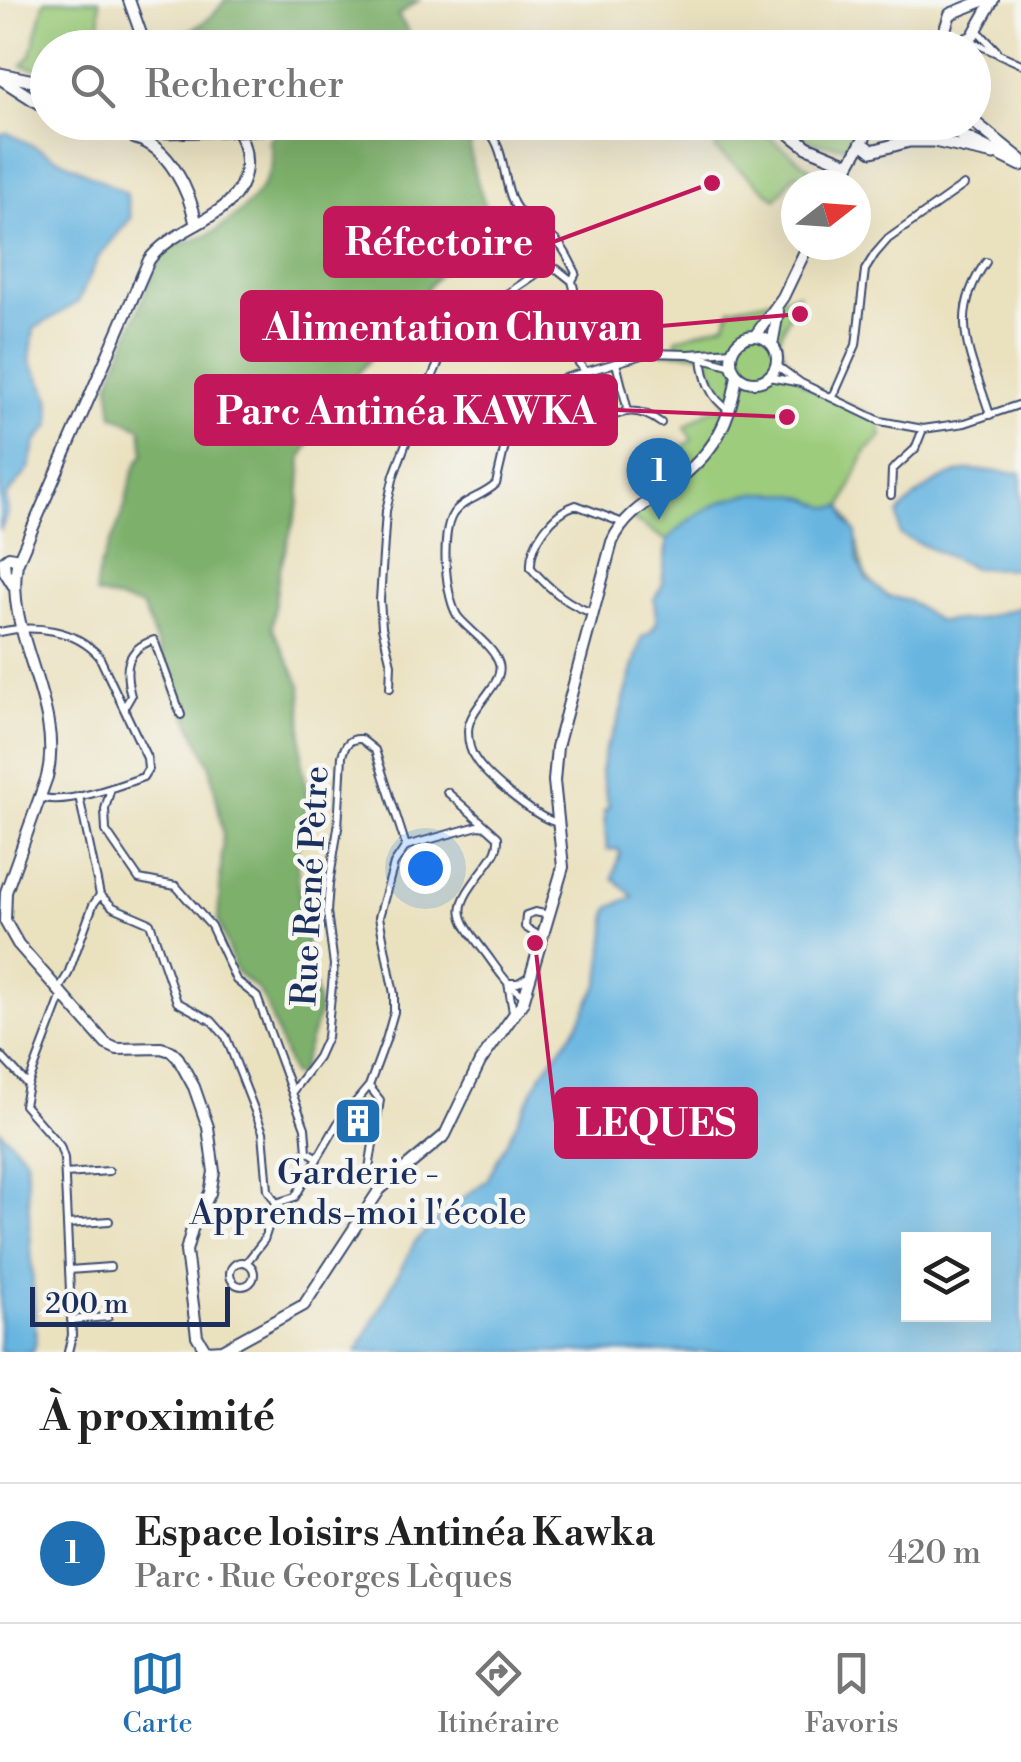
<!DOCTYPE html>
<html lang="fr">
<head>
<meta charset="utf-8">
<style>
  body { margin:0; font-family:"Libre Bodoni",serif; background:#f2f2f2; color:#222 }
  .controls { position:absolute; right:30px; bottom:30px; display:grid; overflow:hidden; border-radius:0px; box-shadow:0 10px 40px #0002 }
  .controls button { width:90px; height:90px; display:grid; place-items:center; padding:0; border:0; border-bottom:2px solid #e0e0e0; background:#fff; color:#222; font:50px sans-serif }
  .compass { position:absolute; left:781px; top:170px; width:90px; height:90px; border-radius:50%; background:#fff; box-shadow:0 10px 40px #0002; rotate:73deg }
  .scale { position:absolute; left:30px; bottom:25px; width:200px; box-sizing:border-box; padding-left:10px; border:5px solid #1b2f5e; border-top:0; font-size:28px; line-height:35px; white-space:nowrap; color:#1b2f5e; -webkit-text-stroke:8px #f6f6f2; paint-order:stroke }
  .you { position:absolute; left:425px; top:868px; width:35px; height:35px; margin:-25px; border:8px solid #fff; border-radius:50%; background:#1a73e8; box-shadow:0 0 0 15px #1a73e833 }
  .badge { display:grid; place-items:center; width:65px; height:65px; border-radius:50%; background:#1f6fb2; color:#fff; font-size:32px; font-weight:700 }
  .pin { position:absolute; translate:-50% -82px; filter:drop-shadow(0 2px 5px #0008) }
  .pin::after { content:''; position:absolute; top:52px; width:35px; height:30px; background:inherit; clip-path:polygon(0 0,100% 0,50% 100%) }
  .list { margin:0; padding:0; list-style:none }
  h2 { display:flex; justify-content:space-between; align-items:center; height:130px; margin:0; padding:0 40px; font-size:42px }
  h2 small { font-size:32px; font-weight:400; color:#767676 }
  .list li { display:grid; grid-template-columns:65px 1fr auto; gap:30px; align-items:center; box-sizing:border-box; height:140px; padding:0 40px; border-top:2px solid #e0e0e0 }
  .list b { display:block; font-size:38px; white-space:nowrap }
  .list p { margin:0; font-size:32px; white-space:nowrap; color:#767676 }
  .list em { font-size:32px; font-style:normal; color:#767676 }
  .icon { flex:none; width:55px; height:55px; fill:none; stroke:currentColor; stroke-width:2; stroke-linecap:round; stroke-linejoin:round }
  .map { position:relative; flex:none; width:1021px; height:1352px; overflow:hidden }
  .search { position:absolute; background:#fff; box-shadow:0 10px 40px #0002; left:30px; right:30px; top:30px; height:110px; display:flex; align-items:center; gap:25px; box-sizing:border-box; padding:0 35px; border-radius:55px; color:#767676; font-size:38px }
  .sheet { height:270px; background:#fff }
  nav { display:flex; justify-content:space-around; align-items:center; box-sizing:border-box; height:140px; border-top:2px solid #e0e0e0; background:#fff; font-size:28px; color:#767676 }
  nav a { display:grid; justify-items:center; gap:5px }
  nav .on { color:#1f6fb2 }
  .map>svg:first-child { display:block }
</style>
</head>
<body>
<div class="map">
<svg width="1021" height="1352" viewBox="0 0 1021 1352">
  <rect width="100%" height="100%" fill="#f6f6f2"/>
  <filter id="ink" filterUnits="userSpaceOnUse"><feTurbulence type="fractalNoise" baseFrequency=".01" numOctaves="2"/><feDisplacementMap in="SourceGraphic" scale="20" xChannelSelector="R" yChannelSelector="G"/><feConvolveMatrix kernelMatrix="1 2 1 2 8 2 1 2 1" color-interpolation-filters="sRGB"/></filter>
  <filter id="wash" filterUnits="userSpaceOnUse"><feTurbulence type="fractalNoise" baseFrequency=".0048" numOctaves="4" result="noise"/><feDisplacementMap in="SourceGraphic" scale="40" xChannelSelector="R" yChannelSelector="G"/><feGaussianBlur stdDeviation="2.25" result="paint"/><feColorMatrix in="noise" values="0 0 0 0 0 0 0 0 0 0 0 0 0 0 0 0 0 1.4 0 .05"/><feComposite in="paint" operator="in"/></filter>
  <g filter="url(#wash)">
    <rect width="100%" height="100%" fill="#eae1bf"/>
    <path fill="#9ccc7b" stroke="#5c7e6c" stroke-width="2.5" d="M45,0H99L101,31L112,42V47L105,42H101L100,47L48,48L47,71L22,65L31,55Z
      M731,123H751L818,175L811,184L796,173L776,199L715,149L733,126Z
      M781,123H858L846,146C817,145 803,141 781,123Z
      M798,294L779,339L787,362L798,372L802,383L879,420L882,437L866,451L842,507C846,517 854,527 856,537C863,569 859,574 887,596L613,878L620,853L618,849L607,850L604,811L609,807L601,773L605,749L617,725L642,637L651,632L657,622L654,600L662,586L667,541L629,517L669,484L659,462L692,440L685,427L711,409H729L706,354L634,351L678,347L676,339L726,323L730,308Z"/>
    <path fill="#7db06b" stroke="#4c7064" stroke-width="2.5" d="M225,0H419L398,15L418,47H167L168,36C193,33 211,21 225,0Z
      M382,122L478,123L470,147L472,165L487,212L498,220L502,230L439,274L334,403L302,456L299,503L279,572L272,628L301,686L302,764L308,800L297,851L300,904L319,1013L299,1075H292L267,1006L259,991L236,971L218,920L223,833L210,765L177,695L142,606L96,594C95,564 114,541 123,512C130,490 128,474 144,454L141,428L113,415L109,384L160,255C173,243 180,244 195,240C223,232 260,198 270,171C274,160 272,151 269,140L275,133Z"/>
    <path fill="#67b5e0" stroke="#41729f" stroke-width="2.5" fill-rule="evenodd" d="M8,133L126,193L131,218L99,256L78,302L34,329L30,360L49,396L51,424L36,442L29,469L6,497L8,513L0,531V134Z
      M970,470L1021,473V569L974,568L900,535L898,514C916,493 943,474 970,470Z
      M756,493C774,493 792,493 809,499C822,504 827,511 842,506L847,522L856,532L858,561L866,579L887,596L909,601L938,621L973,620L1021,607V1352H357L415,1242L444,1213L487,1180L542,1073L576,1028L600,981L608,912L611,906L634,897L613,878L620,853L618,849L607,850L604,811L609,807L601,773L605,749L617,725L642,637L651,632L657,622L654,600L662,586L667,540C693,514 719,498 756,493ZM908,1240H984V1314H908Z
      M0,1130L26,1158L36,1341L33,1352H0Z"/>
  </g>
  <g filter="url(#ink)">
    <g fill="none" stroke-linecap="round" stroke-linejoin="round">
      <g stroke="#3a4a6d" stroke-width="10">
        <path id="street" d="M977,30L996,50
          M968,40L1021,64
          M490,133C506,153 502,179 513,202C523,223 546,228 560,245C567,253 571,264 576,273L572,281
          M986,262C946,318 972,356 990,415
          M702,357C704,379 710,398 729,410
          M616,363L628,411
          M732,366L689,354L732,351
          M769,377L801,383L776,365
          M801,383L880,421L923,429L915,449L892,470L891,495
          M833,397L856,345L865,270L875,254L888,239L964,185
          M586,426C617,415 632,401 661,423
          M923,429L965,423L1021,404
          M593,613C567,605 548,588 531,568C529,544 553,512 576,505L623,523
          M0,632C34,624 75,629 99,656L147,758L148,769L143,777C119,786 64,806 41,797
          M390,688L391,664L382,627L380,600L386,511L394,475L421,403L443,352L463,324L542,270L557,269L572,281L574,289L569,345L572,354L585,371
          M124,708L131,696C124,670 125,649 154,640L181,715
          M111,788L105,809L106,831L139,879L176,886L211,926L236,980L257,997L305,1128L307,1151L317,1157
          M447,792L486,826
          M79,796L100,895L113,907L150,923L177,1002L212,1021L226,1037L263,1132L268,1190L276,1203L295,1197L338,1123L369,1086L386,1040L394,1012V994L379,917L394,864L406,846L478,826L487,827L498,837C499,850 493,856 486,866C453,910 453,911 487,955C498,970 508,987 525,996
          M560,823C540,822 487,777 476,760C470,752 468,741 468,731C469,706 505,684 499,664C494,647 470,631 459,618C445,601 440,533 453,514C462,500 484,496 496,484L513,411L526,394L548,383L649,353L689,354
          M541,937L525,927L526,915L535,912L549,915
          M59,989L68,974L93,905L100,895
          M62,995L28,1085L24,1105L60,1146L64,1158L72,1335L68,1352
          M513,1012L508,983H518L528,977
          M0,1055L28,1085
          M369,1086L380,1100L369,1169L371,1179L380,1189
          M292,1092L318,1057L327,1037L334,965L327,912L329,884L338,828L342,756C345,745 349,738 361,739L375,750L406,846
          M65,1174L109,1171
          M67,1224L109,1221
          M230 1274a12 12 0 1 1 24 0a12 12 0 1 1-24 0Z
          M246,1263L264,1240L276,1203
          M69,1270L110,1267
          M71,1320L108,1317"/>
      </g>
      <g stroke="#3a4a6d" stroke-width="14">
        <path id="secondary" d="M129,0L146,48
          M939,48L950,14L985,0
          M945,48L972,37L993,0
          M232,122C242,136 247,150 246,166C242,219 176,223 149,260L17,564C4,634 65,705 47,777L6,892L5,921L18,944L106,1044L117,1049L161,1048L171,1051L178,1058L194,1087L208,1127L214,1172L210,1193L192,1229L186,1251L197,1336L206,1351L222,1350L304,1305L380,1189L445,1135L480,1062L523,1002L563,867L554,781L557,747L612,542C622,519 641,506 662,492C708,459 729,432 737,375
          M838,185L873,122
          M731 359a23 23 0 1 1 46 0a23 23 0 1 1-46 0Z
          M755,336L783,297L808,245
          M772,345L778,312
          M13,585L5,572L4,561L9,557L19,559"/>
      </g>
      <g stroke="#3a4a6d" stroke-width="15">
        <path id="primary" d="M0,74L48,84
          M0,78L48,109
          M74,122L117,133L206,131
          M179,122L202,130
          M775,122L807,147L848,164
          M934,122L1021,165
          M974,122L1021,160
          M263,129L306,122
          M135,138C169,146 190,192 196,224
          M862,143L872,151L909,141H934L994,154"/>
      </g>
      <use href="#street" stroke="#fff" stroke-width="6"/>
      <use href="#secondary" stroke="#fff" stroke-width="10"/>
      <use href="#primary" stroke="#fff" stroke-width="11"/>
      <g stroke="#3a4a6d" stroke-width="15" stroke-linecap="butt">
        <path id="primary-bridge" d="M206,131L263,129"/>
      </g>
      <use href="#primary-bridge" stroke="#fff" stroke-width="11"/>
    </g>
  </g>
  <defs>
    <g id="building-square" transform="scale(2.5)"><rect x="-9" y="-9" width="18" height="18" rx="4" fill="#1f6fb2" stroke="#f6f6f2"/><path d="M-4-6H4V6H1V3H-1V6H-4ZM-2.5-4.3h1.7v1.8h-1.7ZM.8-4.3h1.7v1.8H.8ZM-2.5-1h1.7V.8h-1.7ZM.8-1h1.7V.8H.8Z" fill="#fff"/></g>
  </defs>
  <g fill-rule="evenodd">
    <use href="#building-square" x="358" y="1121"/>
  </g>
  <g text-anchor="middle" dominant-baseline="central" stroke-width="9" stroke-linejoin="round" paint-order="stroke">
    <g font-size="35" fill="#1b2f5e" stroke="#f6f6f2">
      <text transform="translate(311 886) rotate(-87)">Rue René Pètre</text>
    </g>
    <g font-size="35" fill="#1b2f5e" stroke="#f6f6f2">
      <text x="358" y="1173">Garderie -<tspan x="358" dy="40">Apprends-moi l'école</tspan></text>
    </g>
  </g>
  <path fill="none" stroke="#c2185b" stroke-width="4" d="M712 183L553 242M800 314L661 326M787 417L616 410M535 943L556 1123"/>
  <g fill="#c2185b" stroke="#f6f6f2" stroke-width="4">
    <circle cx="712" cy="183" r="10"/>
    <circle cx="800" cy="314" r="10"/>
    <circle cx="787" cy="417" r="10"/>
    <circle cx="535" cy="943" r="10"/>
  </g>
  <g fill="#c2185b" stroke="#c2185b" stroke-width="4">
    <rect x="325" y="208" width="228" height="68" rx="10"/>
    <rect x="242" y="292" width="419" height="68" rx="10"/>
    <rect x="196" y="376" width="420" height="68" rx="10"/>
    <rect x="556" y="1089" width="200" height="68" rx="10"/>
  </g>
  <g font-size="38" text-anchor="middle" font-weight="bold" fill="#fff">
    <text x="439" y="255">Réfectoire</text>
    <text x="452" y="340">Alimentation Chuvan</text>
    <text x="406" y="424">Parc Antinéa KAWKA</text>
    <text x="656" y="1136">LEQUES</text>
  </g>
</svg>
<div class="controls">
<button><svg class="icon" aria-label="layers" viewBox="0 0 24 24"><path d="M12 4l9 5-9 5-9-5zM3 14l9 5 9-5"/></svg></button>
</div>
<svg class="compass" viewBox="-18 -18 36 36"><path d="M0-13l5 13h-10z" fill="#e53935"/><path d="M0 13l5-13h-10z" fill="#767676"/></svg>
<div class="scale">200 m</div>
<div class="you"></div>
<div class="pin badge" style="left:659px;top:520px">1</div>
<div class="search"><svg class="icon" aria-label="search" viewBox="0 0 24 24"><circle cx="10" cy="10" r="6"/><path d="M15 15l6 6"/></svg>Rechercher</div>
</div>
<section class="sheet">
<h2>À proximité<small></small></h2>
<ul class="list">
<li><span class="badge">1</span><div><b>Espace loisirs Antinéa Kawka</b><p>Parc · Rue Georges Lèques</p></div><em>420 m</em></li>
</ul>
</section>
<nav>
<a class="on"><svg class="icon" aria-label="map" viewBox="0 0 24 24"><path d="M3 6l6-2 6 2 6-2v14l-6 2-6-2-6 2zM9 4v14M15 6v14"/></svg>Carte</a>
<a><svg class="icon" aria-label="directions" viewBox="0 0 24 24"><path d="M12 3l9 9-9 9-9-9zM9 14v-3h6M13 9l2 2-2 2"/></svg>Itinéraire</a>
<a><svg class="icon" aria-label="saved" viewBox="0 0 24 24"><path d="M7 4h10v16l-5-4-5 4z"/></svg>Favoris</a>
</nav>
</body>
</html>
